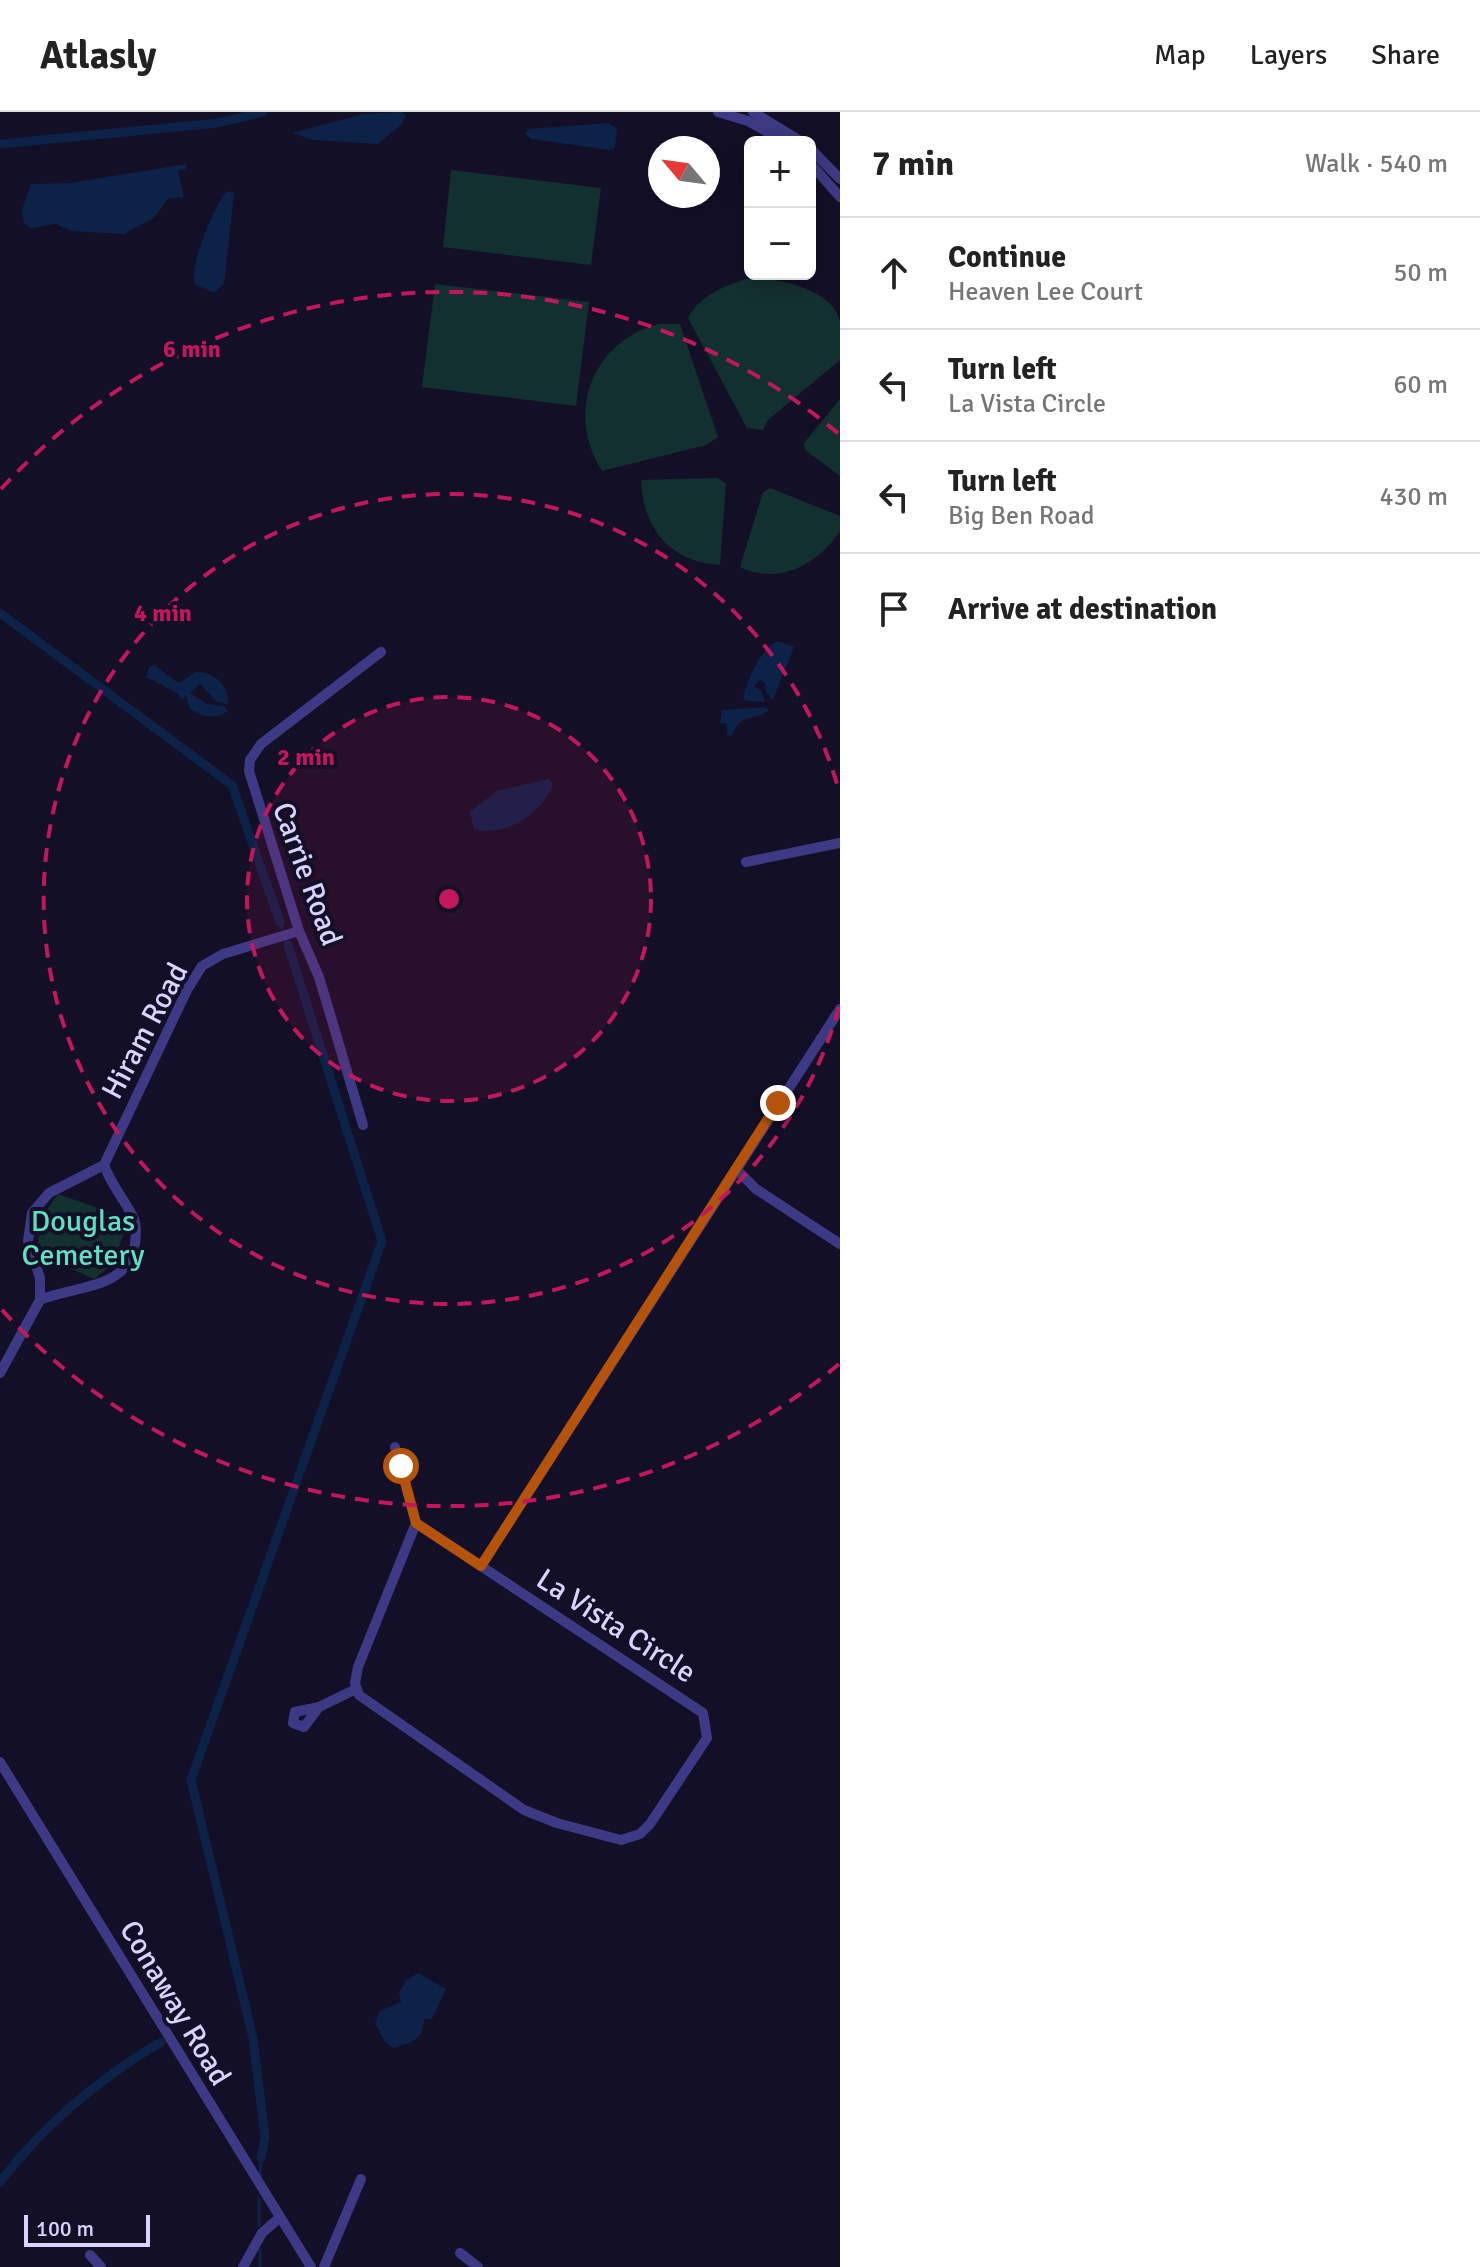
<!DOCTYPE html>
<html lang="en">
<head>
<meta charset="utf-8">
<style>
  body { margin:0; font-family:Signika,sans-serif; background:#f2f2f2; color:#222 }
  .controls { position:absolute; right:24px; top:24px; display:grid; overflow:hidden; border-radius:12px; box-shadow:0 4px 20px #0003 }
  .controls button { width:72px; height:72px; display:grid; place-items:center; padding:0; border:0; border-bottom:2px solid #e0e0e0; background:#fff; color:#222; font:40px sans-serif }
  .compass { position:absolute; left:648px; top:24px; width:72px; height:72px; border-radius:50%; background:#fff; box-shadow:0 4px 20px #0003; rotate:299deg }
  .scale { position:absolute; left:24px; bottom:20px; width:126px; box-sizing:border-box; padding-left:8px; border:4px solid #d9d4ff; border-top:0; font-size:22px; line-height:28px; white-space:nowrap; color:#d9d4ff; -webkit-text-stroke:6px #130f26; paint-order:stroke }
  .stop { position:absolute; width:24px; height:24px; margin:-18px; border:6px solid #b45309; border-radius:50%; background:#fff }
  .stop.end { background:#b45309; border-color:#fff; box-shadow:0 2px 8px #0008 }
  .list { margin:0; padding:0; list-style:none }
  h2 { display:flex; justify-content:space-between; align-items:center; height:104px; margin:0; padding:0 32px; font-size:34px }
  h2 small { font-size:26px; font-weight:400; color:#767676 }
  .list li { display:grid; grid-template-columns:52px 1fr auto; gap:24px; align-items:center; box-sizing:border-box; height:112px; padding:0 32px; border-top:2px solid #e0e0e0 }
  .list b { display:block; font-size:30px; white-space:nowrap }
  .list p { margin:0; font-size:26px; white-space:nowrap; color:#767676 }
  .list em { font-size:26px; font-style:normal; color:#767676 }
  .icon { flex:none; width:44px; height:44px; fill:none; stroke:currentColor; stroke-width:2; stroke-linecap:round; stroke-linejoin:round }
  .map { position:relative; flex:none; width:840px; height:2155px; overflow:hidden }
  header { display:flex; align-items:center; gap:48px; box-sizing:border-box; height:112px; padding:0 40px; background:#fff; border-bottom:2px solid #e0e0e0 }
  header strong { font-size:38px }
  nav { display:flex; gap:44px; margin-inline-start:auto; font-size:28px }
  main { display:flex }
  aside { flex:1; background:#fff }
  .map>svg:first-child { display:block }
</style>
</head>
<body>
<header>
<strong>Atlasly</strong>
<nav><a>Map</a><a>Layers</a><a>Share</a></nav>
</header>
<main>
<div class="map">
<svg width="840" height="2155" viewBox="0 0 840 2155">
  <rect width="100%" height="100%" fill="#130f26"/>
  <path fill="#12302f" d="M451,58L601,76L591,153L443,135Z
    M750,166C777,166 834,177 840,210C840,222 840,236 840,248L768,308L763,318L747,316L688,206C701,182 726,173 750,166Z
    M435,172L589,190L576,294L422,275Z
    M659,212H680L718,325L706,333L602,359C565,301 592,229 659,212Z
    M840,287V364L805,338L804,331Z
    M718,366L726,372L720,453C670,450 643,417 641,368Z
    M770,376L840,404V419C819,452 778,474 740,455L763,380Z
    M58,1082L129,1107L113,1152L94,1167L35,1141L45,1100Z"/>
  <path fill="#0c2248" d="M402,0L406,4L401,13L378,32L313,28L292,21L363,2Z
    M608,11L617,16L615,36L609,38L532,27L525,22L529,17Z
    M186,52V57L178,59L184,85L168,87L154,106L124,122L71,119L56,112L31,116L24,112L22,98L31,72L71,71Z
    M227,79L234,81L224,172L214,181L195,172C188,156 215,92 227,79Z
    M778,529L794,535L773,588L766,580L765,571L760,568L754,574L762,580L765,590L745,589L743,584C750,565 759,538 778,529Z
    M155,553L178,571L196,560C214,559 231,575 228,593L216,589L200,572L190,581L207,592L224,594L228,599C214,609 203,604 190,597L186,584L182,588L177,581L146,565L149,555Z
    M765,595L769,598C754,610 741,601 732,623L727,624V611H720L722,598Z
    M549,667L553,673C541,701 507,726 474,717L470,700L497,679Z
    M418,1861L446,1877L432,1907H424C423,1930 413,1929 394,1936L385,1930L375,1911L380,1899L401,1890L399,1881L406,1868Z"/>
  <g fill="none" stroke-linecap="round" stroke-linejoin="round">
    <path stroke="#0c2248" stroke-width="3" d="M280,810L282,816
      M286,829L288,833
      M260,2065L261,2046
      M259,2114V2087
      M260,2137V2155"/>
    <path stroke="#0c2248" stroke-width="9" d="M0,32L218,11L263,0
      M0,501L232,673L280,810
      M261,2046L265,2025L253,1926L191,1668L382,1129L288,833
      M0,2070C45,2012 98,1967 161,1930"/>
    <path stroke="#3d3a85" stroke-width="10" d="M718,0L748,9L785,30
      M753,0L802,30
      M810,36L840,67
      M810,51L840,85
      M746,750L840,731
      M363,1013L319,865L299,819L249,659L250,648L261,632L381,540
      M736,1057L756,1077L840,1132
      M40,1188C74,1173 128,1179 135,1132C136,1124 137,1115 134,1107C125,1088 111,1073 104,1053
      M0,1261L40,1188V1166L28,1129L32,1101L49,1081L104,1053L187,878L202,854L223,842L299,819
      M395,1335L416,1411
      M416,1411L703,1601L707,1626L650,1712L640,1722L621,1728L557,1711L524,1698L359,1583L355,1571L358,1555Z
      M481,1454L840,897
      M319,1595L304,1615L293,1611L295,1600L319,1595L356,1577
      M0,1650L311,2155
      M460,2141L478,2155
      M90,2143L101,2155
      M243,2155L262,2121L278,2107
      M324,2155L361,2067"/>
  </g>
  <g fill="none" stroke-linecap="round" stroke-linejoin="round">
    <path stroke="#b45309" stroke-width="10" d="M401,1354L416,1411L481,1454L778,991"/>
  </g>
  <circle cx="449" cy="787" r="202" fill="#c2185b" fill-opacity=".12"/>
  <g fill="none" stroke="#c2185b" stroke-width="4" stroke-dasharray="14 10">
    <circle cx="449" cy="787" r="202"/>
    <path d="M839 895A405 405 0 1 1 839 679"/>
    <path d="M839 1252A607 607 0 0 1 1 1197M1 377A607 607 0 0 1 839 322"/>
  </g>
  <g text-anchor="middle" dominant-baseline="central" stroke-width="8" stroke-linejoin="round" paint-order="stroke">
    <g font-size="30" fill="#d9d4ff" stroke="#130f26">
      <text transform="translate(307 762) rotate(70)">Carrie Road</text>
      <text transform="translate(145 919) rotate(-62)">Hiram Road</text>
      <text transform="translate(616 1514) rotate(33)">La Vista Circle</text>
      <text transform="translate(175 1891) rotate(59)">Conaway Road</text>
    </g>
    <g font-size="30" fill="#5fe0c0" stroke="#130f26">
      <text x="83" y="1109">Douglas<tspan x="83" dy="34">Cemetery</tspan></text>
    </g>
  </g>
  <circle cx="449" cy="787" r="12" fill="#c2185b" stroke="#130f26" stroke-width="4"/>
  <g font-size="24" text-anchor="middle" font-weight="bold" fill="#c2185b" stroke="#130f26" stroke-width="8" stroke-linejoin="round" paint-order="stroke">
    <text x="192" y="245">6 min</text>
    <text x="163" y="509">4 min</text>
    <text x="306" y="653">2 min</text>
  </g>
</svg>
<div class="controls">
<button>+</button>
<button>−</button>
</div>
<svg class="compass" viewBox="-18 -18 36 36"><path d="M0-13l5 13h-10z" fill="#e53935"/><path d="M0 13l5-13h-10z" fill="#767676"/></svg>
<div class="scale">100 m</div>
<div class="stop" style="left:401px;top:1354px"></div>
<div class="stop end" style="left:778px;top:991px"></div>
</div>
<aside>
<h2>7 min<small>Walk · 540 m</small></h2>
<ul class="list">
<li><svg class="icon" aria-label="ahead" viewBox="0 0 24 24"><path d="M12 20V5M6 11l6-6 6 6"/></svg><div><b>Continue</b><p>Heaven Lee Court</p></div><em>50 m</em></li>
<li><svg class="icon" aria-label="left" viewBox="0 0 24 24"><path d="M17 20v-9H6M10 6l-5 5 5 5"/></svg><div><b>Turn left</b><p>La Vista Circle</p></div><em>60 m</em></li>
<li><svg class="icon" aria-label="left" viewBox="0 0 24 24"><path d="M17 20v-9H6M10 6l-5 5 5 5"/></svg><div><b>Turn left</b><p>Big Ben Road</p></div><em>430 m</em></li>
<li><svg class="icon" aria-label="arrive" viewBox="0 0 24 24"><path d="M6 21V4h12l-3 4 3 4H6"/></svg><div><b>Arrive at destination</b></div></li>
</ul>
</aside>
</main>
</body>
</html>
